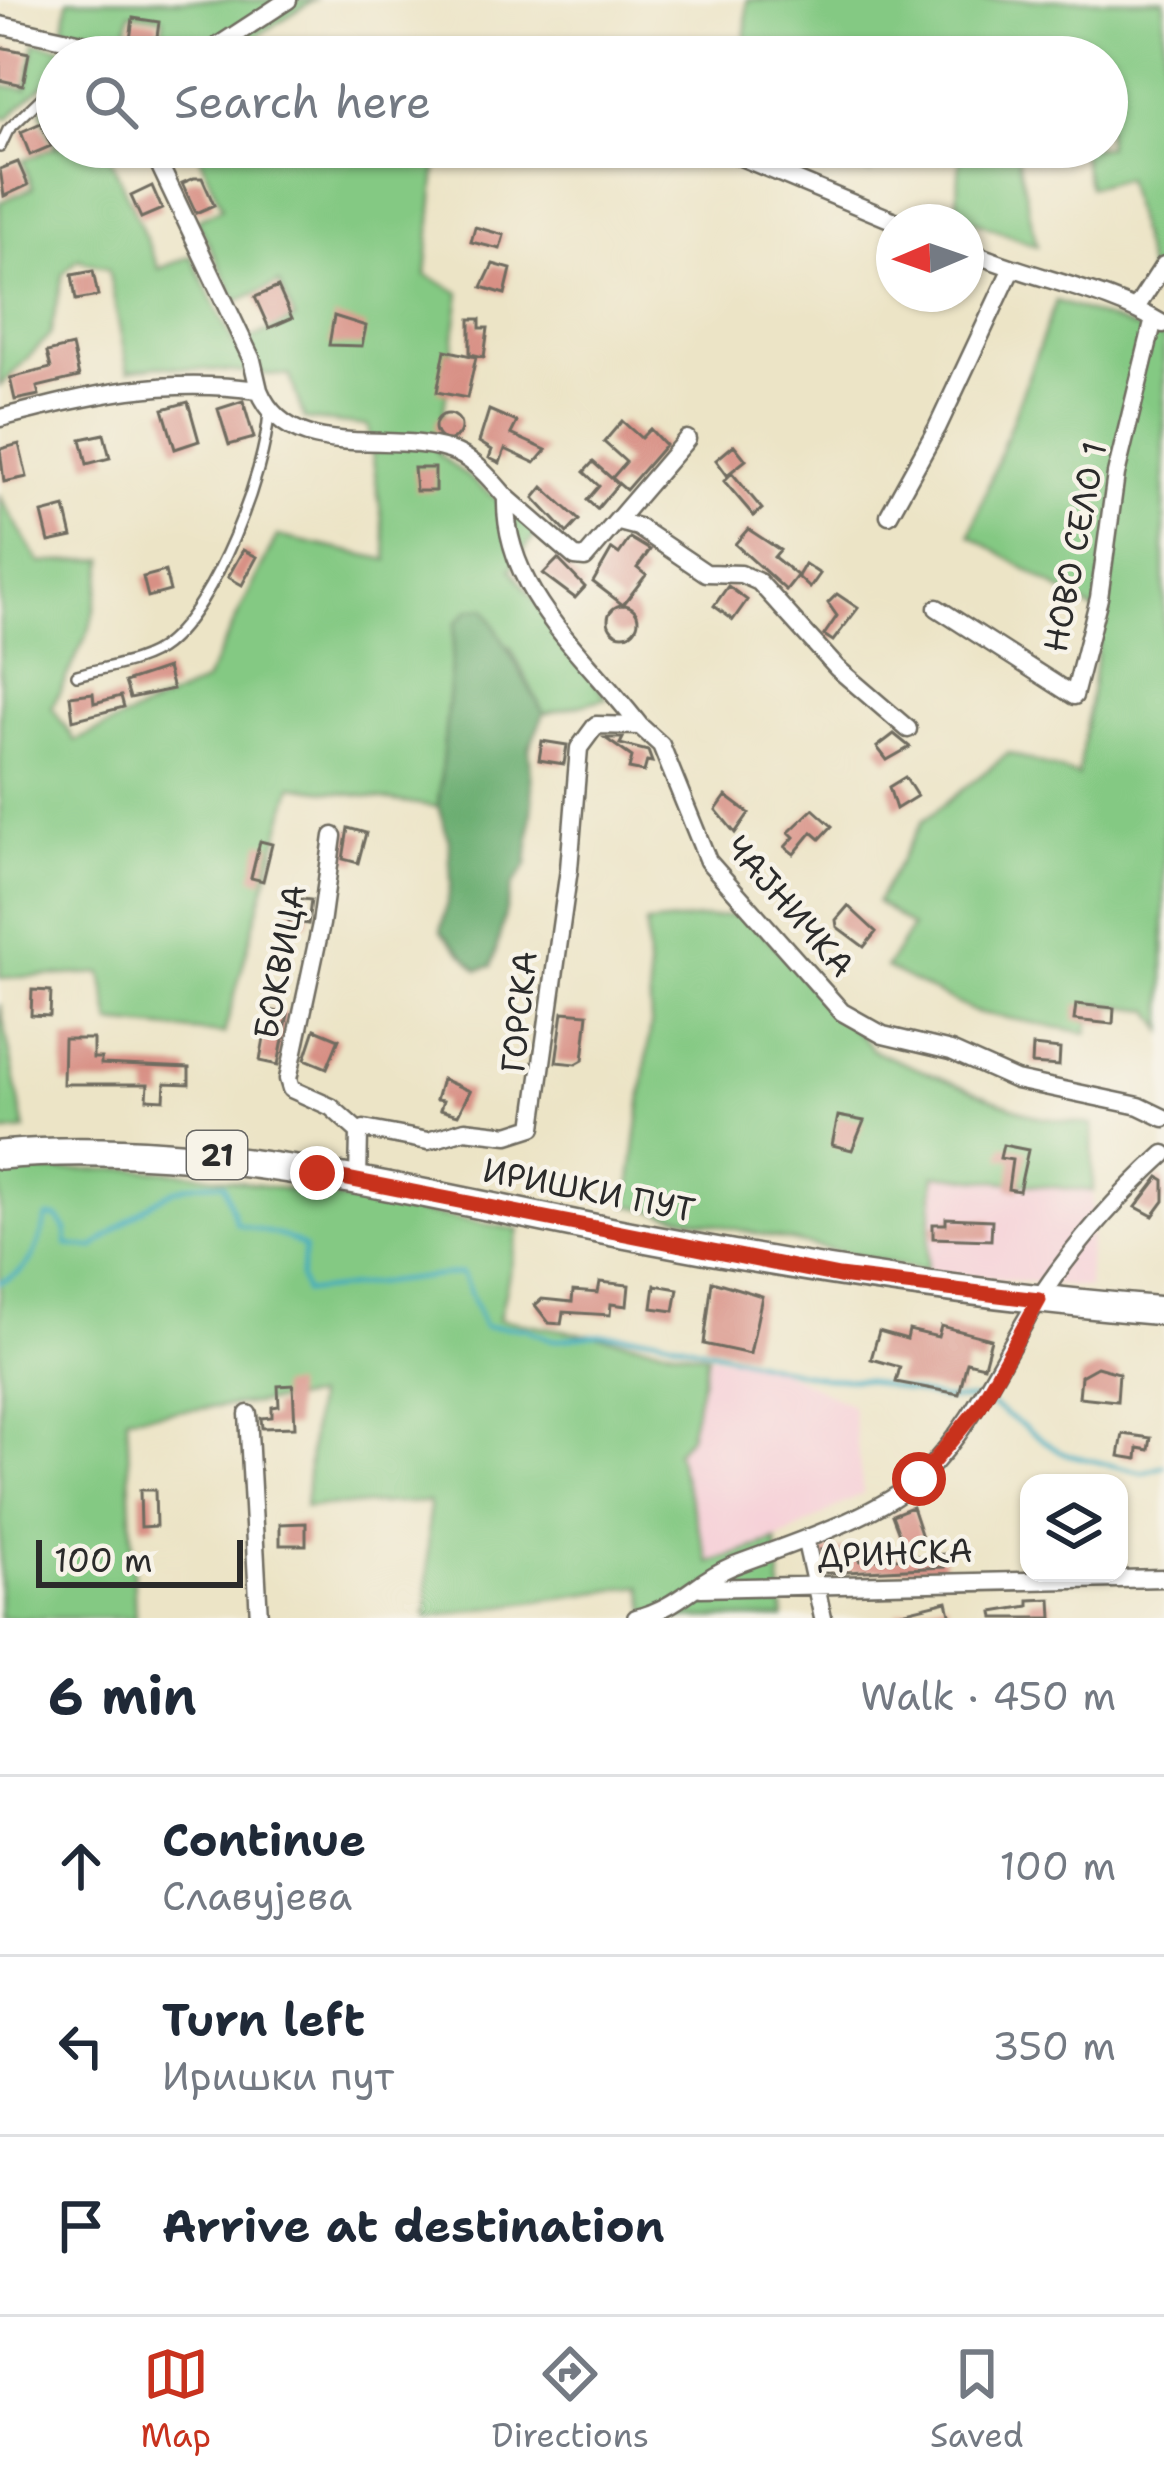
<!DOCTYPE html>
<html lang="en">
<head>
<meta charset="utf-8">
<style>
  body { margin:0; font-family:"Shantell Sans",sans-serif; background:#f6f6f7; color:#1f2937 }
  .controls { position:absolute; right:36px; bottom:36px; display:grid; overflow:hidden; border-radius:24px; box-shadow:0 3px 9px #0004 }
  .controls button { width:108px; height:108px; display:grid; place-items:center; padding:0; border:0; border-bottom:3px solid #e0e1e3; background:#fff; color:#1f2937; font:60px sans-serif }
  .compass { position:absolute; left:876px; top:204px; width:108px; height:108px; border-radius:50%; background:#fff; box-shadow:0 3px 9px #0004; rotate:268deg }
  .scale { position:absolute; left:36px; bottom:30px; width:207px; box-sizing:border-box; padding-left:12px; border:6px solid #2b2b2b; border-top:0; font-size:33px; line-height:42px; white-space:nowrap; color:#2b2b2b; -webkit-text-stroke:9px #f7f3e8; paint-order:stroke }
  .stop { position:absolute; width:36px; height:36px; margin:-27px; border:9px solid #c8321e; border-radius:50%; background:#fff }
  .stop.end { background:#c8321e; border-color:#fff; box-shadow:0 3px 12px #0008 }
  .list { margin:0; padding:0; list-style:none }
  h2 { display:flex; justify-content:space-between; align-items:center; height:156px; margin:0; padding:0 48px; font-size:51px }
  h2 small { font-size:39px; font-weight:400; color:#747a83 }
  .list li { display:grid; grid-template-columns:78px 1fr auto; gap:36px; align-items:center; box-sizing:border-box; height:180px; padding:0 48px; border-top:3px solid #e0e1e3 }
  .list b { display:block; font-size:45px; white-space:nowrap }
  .list p { margin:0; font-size:39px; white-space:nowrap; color:#747a83 }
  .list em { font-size:39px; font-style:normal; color:#747a83 }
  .icon { flex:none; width:66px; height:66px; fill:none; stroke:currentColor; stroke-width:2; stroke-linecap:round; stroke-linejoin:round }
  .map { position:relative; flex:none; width:1164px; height:1618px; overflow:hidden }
  .search { position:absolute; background:#fff; box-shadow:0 3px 9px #0004; left:36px; right:36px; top:36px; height:132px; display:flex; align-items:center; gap:30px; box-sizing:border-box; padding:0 42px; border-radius:66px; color:#747a83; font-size:45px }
  .sheet { height:696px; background:#fff }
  nav { display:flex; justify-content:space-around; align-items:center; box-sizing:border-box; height:168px; border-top:3px solid #e0e1e3; background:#fff; font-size:33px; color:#747a83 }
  nav a { display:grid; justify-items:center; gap:6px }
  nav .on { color:#c8321e }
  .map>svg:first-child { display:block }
</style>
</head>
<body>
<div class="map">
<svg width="1164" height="1618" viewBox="0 0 1164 1618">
  <rect width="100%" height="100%" fill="#f7f3e8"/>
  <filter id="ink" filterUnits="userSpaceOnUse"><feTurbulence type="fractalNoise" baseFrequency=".00833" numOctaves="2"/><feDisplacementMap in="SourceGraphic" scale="24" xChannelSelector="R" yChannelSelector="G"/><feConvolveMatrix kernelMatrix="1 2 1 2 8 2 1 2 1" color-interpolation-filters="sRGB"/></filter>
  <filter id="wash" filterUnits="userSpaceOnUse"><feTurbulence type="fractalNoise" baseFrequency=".004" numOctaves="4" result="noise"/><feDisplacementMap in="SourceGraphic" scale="48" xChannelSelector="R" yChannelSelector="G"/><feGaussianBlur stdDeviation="2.7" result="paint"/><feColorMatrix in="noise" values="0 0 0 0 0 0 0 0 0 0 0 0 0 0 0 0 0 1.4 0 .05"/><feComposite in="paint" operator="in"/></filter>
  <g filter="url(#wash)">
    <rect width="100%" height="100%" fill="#ece4c6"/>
    <path fill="#f6cfd7" d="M935,1174L1093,1191L1088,1288L926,1271Z
      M708,1355L766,1363L852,1405L863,1493L776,1541L709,1564L676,1452L689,1436Z"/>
    <path fill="#84c983" stroke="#587a57" stroke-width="3" d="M68,0H314L225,56L446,57H159L164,18L130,13L125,38L64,28Z
      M747,0H1164V275L1149,272L1125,178L1089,187L1080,147H1107V57H745Z
      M35,43L86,52L57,57V72L7,119L0,116V85L26,89Z
      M57,95V147H106L159,269L191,256L235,346L295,319L279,283L237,301L197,220L222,208L196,147H438L426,275L460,293L438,454L538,531L511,569L607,698L544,714L510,647L455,625L438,807L292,786L224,1034L111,1023L102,973L0,978V497L40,563L105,559L90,628L52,707L75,741L205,682L277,536L388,560L368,426L304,419L290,376L157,366L128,371L108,269L78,259L63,274L50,335L0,386V202L33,188L23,161L56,147L41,110Z
      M798,147H872L870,173Z
      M961,147H1015L1037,246L956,214Z
      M1056,301L1164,338V1031L1151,1010L1094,1003L1087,1033L975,1012L886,968L912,927L877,902L922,822L1009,753L1078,776L1103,616L970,535Z
      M745,914L874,1051L1037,1117L1092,1125L1093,1191L935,1175L926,1271L628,1205L651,1024L646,924Z
      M0,1004L25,1130L0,1133Z
      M133,1169L197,1174L519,1230L499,1319L708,1355L689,1436L676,1452L709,1563L776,1541L784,1618H648L642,1586L427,1617L429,1502L305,1507L315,1397L127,1416L135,1618H0V1172Z"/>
    <path fill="#6bad71" stroke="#4b6c4e" stroke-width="3" d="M485,608L544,714L529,748L533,802L527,865L512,886L492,966L478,970L441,931L451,884L449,840L438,807L455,624L469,610Z"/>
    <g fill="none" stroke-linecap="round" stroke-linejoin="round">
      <path stroke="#3facbe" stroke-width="4.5" d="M0,1282C33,1272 37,1248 47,1217H57L66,1230L67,1245L93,1248C133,1218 170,1176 224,1184L236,1223C261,1233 283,1232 305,1248L300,1278L305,1292L462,1273L484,1327L524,1328L553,1340L603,1334L657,1337L823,1378L864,1380L942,1399H976
        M987,1402L1062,1453L1143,1473L1164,1466"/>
    </g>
    <g id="blocks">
      <path fill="#d89085" d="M133,18L159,22L156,45L130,40Z
        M0,47L29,53L23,85L0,80Z
        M41,123L51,146L30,155L21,132Z
        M18,162L28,185L4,196L0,169Z
        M194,178H202L214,205L196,213L182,183Z
        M152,186L162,209L141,218L131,196Z
        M475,227L504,235L500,249L471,242Z
        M493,264L511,269L505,294L482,287Z
        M93,271L98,296L76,300L72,275Z
        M278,287L292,318L269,328L255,297Z
        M334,316L366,326L362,346L329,345Z
        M470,319H480V328H488L484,357L470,354Z
        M72,346L79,377L37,387L39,395L15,400L10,378L51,368L47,352Z
        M445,350L476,357L467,398L437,392Z
        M243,401L254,438L229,445L218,409Z
        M188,402L199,441L175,449L163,409Z
        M489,410L517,422L511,434L546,450L535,463L505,449L500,463L489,458L492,450L479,442Z
        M435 427a13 13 0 1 1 26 0a13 13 0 1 1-26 0Z
        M622,421L641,438L650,429L665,445L626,490L612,478L626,462L604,442Z
        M104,434L110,458L87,464L81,439Z
        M19,444L27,477L4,482L0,449Z
        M734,445L746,460L727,475L716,460Z
        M593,462L618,484L597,509L587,500L599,486L584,472Z
        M414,468H435V491H416Z
        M732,473L762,509L754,516L724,481Z
        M543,487L579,520L567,533L534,498Z
        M65,507L72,537L49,542L42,513Z
        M748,529L780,550L774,557L798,576L805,564L820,574L810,588L797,576L786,590L735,544Z
        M630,538L650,550L637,568L646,575L623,605L593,582L612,549L619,554Z
        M243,550L257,557L242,585L228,577Z
        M558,559L585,587L575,598L543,574Z
        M165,571L170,591L148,597L143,577Z
        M728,586L747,600L733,620L714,606Z
        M837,594L858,608L833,641L824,635L837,616L828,603Z
        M608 620a15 15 0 1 1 30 0a15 15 0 1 1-30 0Z
        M167,668L173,689L130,698L125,682Z
        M93,693L94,703L121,696L124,707L73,720L70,696Z
        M894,734L910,747L887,760L877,747Z
        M605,738H623L620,744L648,751L652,762L647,761L644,772L629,769L632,757Z
        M542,741L567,745L564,764L539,760Z
        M905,777L917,796L896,809L889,787Z
        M726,796L749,813L735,833L716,810Z
        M813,809L832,826L820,839L812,832L794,854L785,847L794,837L789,832Z
        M348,828L366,833L358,863L343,859Z
        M260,841L272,844L263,881L251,878Z
        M293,898L311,900L308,924L289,921Z
        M848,906L876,932L864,947L837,927L836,920Z
        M32,990L51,991L50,1016L31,1015Z
        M1076,1004L1114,1008L1113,1024L1074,1020Z
        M269,1010L288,1014L278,1065L260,1061Z
        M563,1012L588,1014L583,1060L576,1064L556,1062Z
        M315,1029L339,1039L327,1068L305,1059Z
        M64,1039H93V1058H101V1064L189,1068V1084L165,1083L164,1100L147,1099L148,1084H63Z
        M1033,1046L1060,1049L1059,1066L1032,1064Z
        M442,1079L470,1091L458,1115L440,1110L443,1101L436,1100Z
        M838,1116L864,1121L852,1150L832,1145Z
        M1003,1145L1028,1150L1019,1191L1008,1189L1012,1160L1000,1158Z
        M1159,1177L1164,1180V1201L1153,1216L1136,1207Z
        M946,1218L992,1220L991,1240L933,1238V1224H946Z
        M712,1281L762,1296L750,1354L704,1344Z
        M600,1282L629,1285L627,1306L611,1304L610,1315L563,1312L561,1324L549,1323L535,1305L542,1299L572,1302L573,1291L598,1293Z
        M655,1285L678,1289L674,1311L652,1308Z
        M941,1326L991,1339L984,1366L967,1362L959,1394L896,1382L900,1367L871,1359L879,1331L907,1339L909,1330L938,1337Z
        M1097,1367L1119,1373L1117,1401L1079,1397L1081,1376Z
        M293,1385L295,1427L262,1428L261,1418L272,1417V1407L279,1406L278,1386Z
        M1123,1434L1151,1438L1149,1450L1138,1448L1137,1459L1119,1456Z
        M140,1490H155L156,1526L141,1527Z
        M912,1507L922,1537L903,1544L892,1515Z
        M306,1523V1545H280V1524Z
        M821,1550H854L860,1561L943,1554L944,1567L826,1573Z
        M1051,1599L1052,1618H994L993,1612L1029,1606V1600Z
        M947,1601L951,1618H898L897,1613Z"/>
    </g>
  </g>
  <g filter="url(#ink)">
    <use href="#blocks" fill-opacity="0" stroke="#6f6c61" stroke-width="3"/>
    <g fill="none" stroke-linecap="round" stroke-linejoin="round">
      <g stroke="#6f6c61" stroke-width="14">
        <path id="service" d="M0,147L8,130L57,83
          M77,675C104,667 143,663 165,645C215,605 265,474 269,412"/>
      </g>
      <g stroke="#6f6c61" stroke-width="21">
        <path id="minor" d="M0,25L146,57
          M201,57L288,0
          M151,147L252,360L259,390
          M717,147L897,222
          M966,250C1030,279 1104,288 1163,324
          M1136,308L1164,265
          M0,418C95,394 161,377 259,390C291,468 395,426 457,453C477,462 492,481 506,497C503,592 587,656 640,726L661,745L708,861L842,1012L883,1035L951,1051L1016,1080L1139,1106L1164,1118
          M506,497L575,557L585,558L687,439
          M889,515L937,428L1011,270
          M619,522L638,527L706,573L741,574L759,582L837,668L908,729
          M937,608L1074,696L1099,598L1116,474L1154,319
          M333,836L321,924L288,1079L291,1089L331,1107L359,1132
          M358,1181L359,1132L364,1129L428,1141L465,1130L508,1135L533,1127L569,869L579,748L596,725L640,726
          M248,1414L259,1618
          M806,1542L823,1618
          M701,1588L1164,1578
          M636,1618C678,1608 696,1581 732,1566C785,1546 881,1516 922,1476C974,1424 1000,1361 1038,1300C1073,1247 1117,1197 1164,1154"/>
      </g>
      <g stroke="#6f6c61" stroke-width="32">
        <path id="primary" d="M0,1155C210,1138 409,1192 613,1232C796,1268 978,1296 1164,1311"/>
      </g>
      <use href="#service" stroke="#fff" stroke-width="9"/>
      <use href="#minor" stroke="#fff" stroke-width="16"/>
      <use href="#primary" stroke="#fff" stroke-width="27"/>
    </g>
  </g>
  <g fill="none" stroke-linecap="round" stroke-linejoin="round" filter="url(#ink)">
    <path stroke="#c8321e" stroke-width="15" d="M317,1173L839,1276L1039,1300L980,1406L919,1479"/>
  </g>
  <g text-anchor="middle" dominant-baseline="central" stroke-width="9" stroke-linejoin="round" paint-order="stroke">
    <rect fill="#f7f3e8" stroke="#686764" stroke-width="3" x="187" y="1131" width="60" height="48" rx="9"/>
    <g font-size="30" font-weight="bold" fill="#2b2b2b">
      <text x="217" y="1155">21</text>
    </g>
    <g font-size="33" fill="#2b2b2b" stroke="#f7f3e8">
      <text transform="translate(1075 547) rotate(-79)">НОВО СЕЛО 1</text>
      <text transform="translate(790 906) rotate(49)">ЧАЈНИЧКА</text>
      <text transform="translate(280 962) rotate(-79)">БОКВИЦА</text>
      <text transform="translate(519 1012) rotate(-84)">ГОРСКА</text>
      <text transform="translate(589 1190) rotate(11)">ИРИШКИ ПУТ</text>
      <text transform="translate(895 1553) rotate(-2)">ДРИНСКА</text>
    </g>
  </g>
</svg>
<div class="controls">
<button><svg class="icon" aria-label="layers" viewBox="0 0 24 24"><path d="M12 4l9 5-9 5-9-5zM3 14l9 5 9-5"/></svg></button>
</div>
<svg class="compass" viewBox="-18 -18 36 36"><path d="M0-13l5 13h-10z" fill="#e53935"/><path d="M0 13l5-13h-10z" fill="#747a83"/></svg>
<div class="scale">100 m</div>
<div class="stop" style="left:919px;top:1479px"></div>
<div class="stop end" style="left:317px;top:1173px"></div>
<div class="search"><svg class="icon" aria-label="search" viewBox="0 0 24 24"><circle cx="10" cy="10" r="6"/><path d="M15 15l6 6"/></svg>Search here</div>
</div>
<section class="sheet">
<h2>6 min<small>Walk · 450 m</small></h2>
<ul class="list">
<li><svg class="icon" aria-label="ahead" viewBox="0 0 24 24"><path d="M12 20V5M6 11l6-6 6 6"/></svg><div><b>Continue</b><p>Славујева</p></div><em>100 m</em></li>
<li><svg class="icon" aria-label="left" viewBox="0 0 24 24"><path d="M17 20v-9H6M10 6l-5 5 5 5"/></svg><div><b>Turn left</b><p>Иришки пут</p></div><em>350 m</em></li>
<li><svg class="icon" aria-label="arrive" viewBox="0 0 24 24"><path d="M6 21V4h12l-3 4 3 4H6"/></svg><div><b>Arrive at destination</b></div></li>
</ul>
</section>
<nav>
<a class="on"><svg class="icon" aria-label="map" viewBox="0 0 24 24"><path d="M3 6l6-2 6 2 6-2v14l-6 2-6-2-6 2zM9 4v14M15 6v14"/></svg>Map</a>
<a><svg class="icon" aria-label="directions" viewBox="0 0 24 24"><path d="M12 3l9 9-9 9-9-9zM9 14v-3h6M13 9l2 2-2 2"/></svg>Directions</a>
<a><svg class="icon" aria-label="saved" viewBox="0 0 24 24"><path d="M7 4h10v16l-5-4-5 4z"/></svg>Saved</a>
</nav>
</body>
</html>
